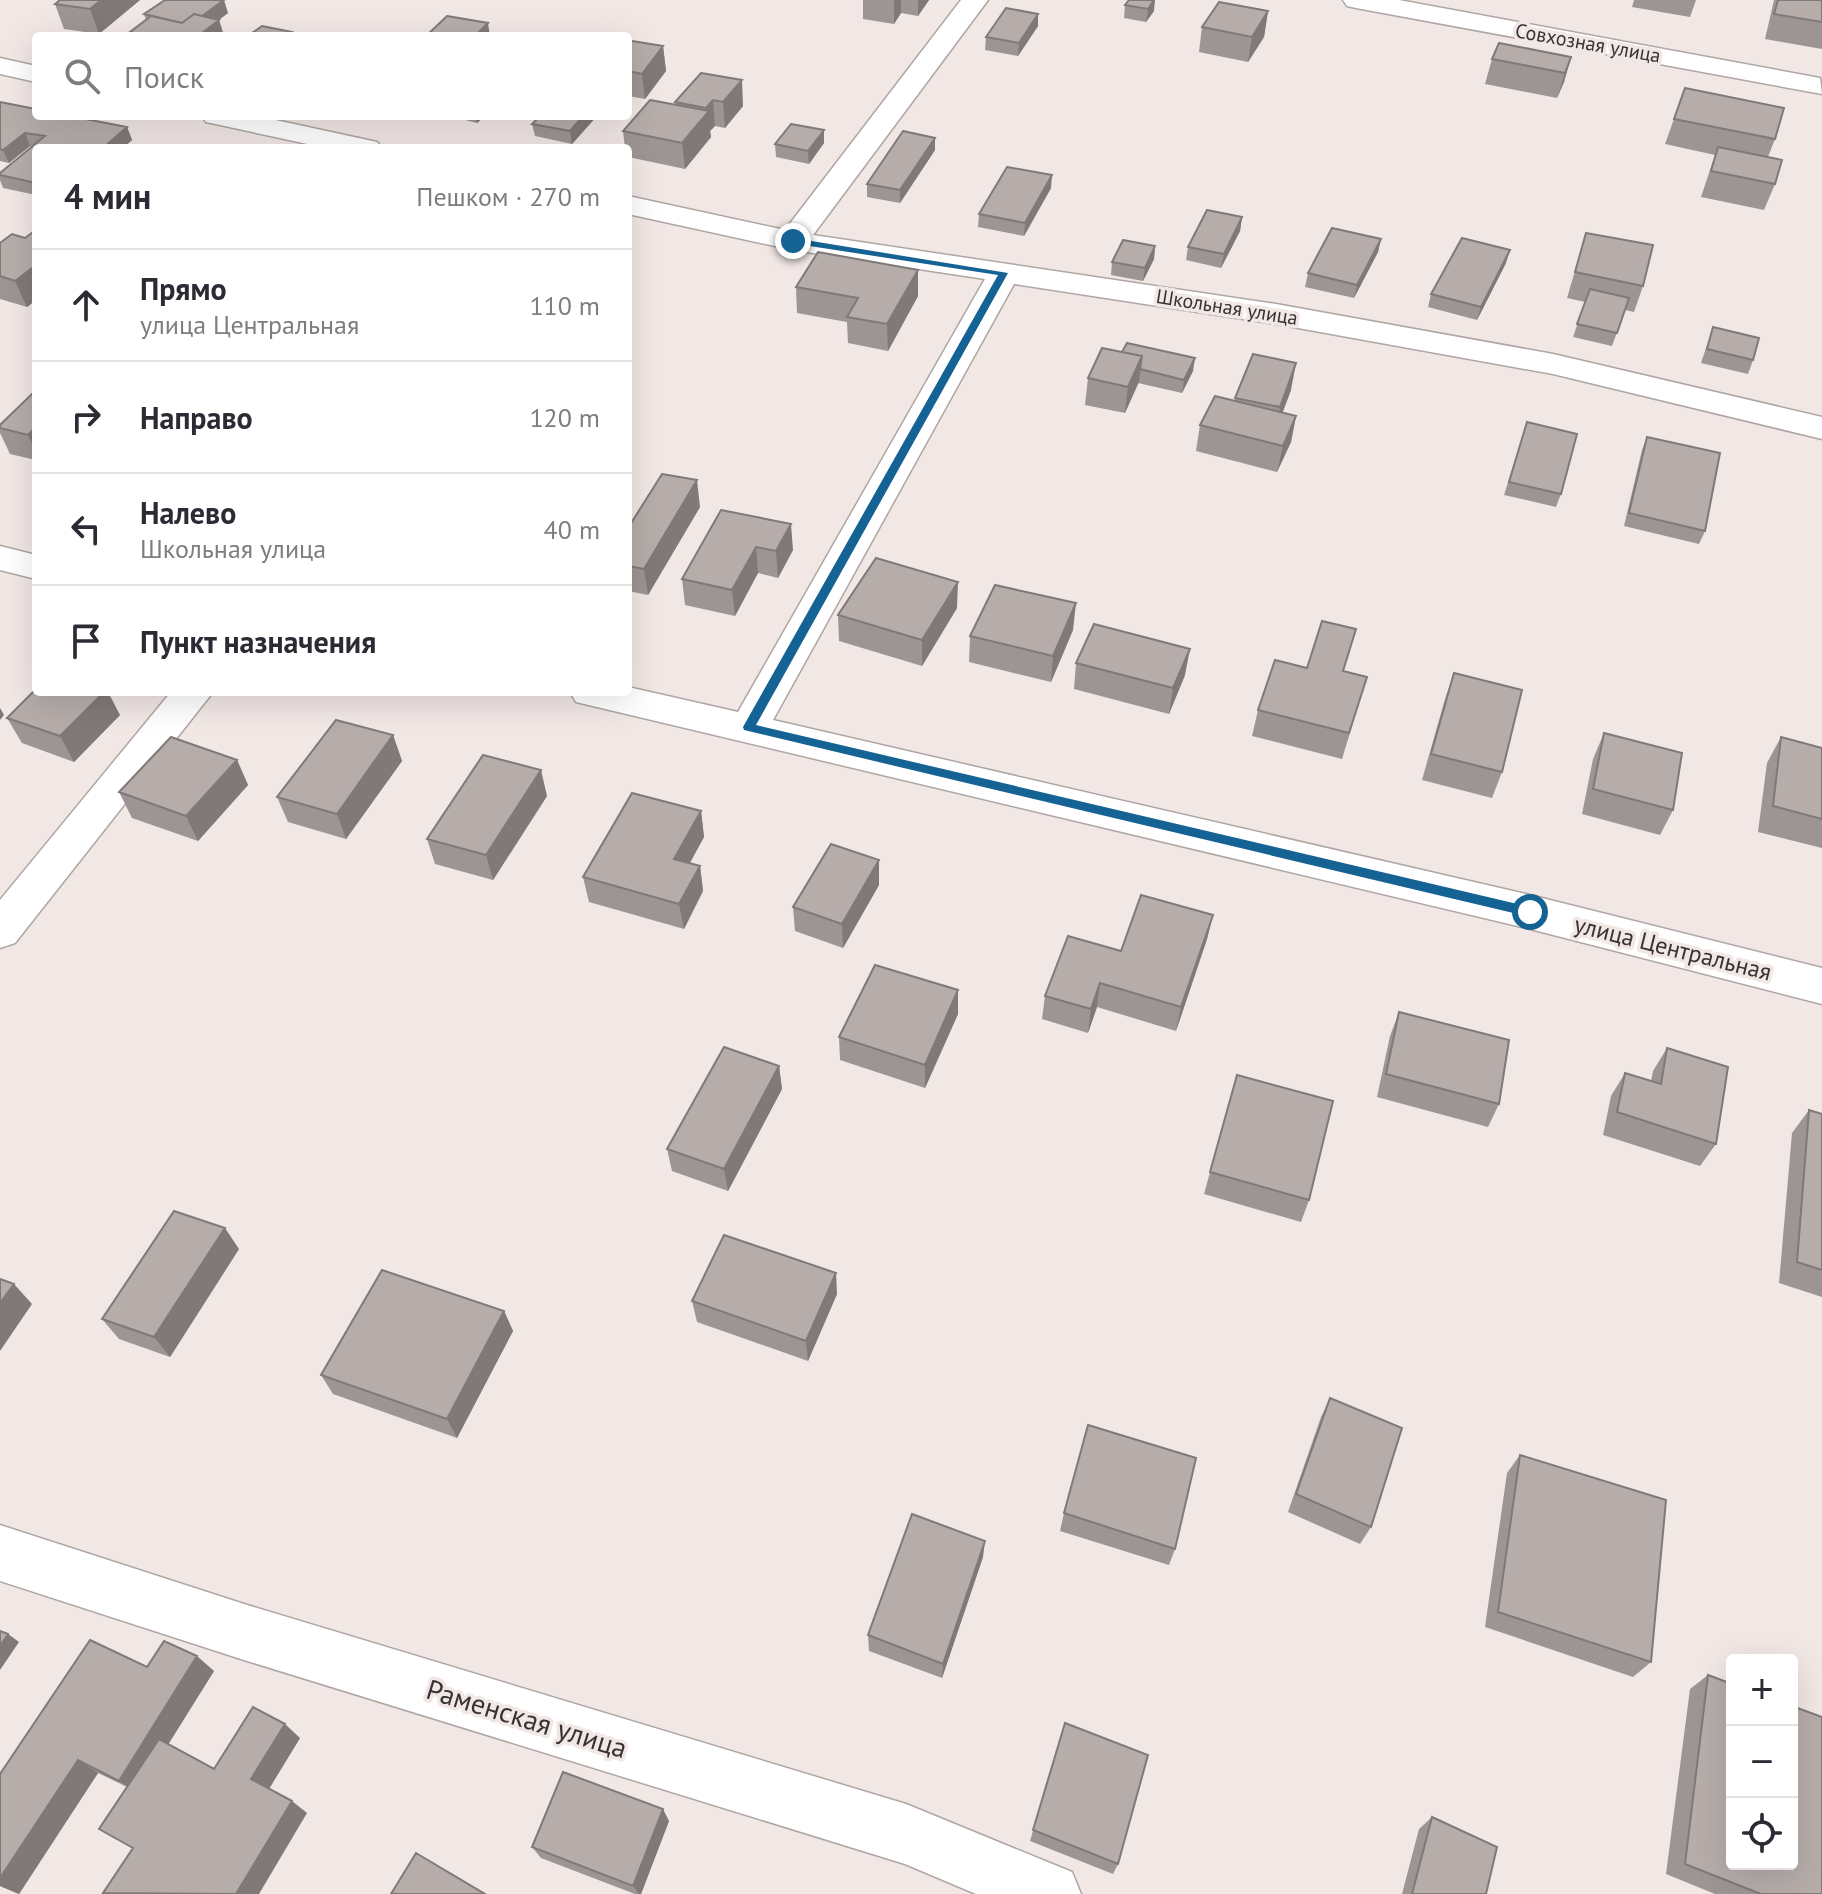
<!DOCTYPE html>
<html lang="ru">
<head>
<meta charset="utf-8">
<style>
  body { margin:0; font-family:"PT Sans",sans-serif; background:#f7f7f7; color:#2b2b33 }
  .controls { position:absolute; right:24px; bottom:24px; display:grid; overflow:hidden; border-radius:8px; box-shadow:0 8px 32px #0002 }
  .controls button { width:72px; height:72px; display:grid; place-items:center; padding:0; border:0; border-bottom:2px solid #e1e1e2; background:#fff; color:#2b2b33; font:40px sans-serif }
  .stop { position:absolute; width:24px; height:24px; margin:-18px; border:6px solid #156294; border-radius:50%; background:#fff }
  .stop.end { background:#156294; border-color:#fff; box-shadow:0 2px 8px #0008 }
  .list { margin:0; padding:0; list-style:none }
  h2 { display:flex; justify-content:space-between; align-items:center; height:104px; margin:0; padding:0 32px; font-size:34px }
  h2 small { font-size:26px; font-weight:400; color:#7c7c81 }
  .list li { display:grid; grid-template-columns:52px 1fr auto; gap:24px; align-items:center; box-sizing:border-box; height:112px; padding:0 32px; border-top:2px solid #e1e1e2 }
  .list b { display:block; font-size:30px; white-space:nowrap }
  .list p { margin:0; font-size:26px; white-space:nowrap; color:#7c7c81 }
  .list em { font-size:26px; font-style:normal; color:#7c7c81 }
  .icon { flex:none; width:44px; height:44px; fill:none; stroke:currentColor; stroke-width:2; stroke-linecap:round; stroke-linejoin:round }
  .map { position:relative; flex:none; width:1822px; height:1894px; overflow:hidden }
  .search { position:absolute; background:#fff; box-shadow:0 8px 32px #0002; left:32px; top:32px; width:600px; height:88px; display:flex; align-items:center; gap:20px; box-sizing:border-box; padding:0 28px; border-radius:8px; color:#7c7c81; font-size:30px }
  .panel { position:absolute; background:#fff; box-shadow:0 8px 32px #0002; left:32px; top:144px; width:600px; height:552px; border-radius:8px }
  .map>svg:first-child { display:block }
</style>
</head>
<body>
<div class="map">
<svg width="1822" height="1894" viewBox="0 0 1822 1894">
  <rect width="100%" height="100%" fill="#f1e7e5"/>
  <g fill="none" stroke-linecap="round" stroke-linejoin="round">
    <g stroke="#afa6a4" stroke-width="3">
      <path id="minor" d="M961,0H988L813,235L1276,304L1553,354L1822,417V439L1553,374L1276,324L1014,284L773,720L1530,895L1822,968V1004L1530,929L576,702L570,692H628V687L738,712L985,279L793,250L628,214V196L785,230Z
        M1343,0H1399L1820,78L1822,94L1356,8L1347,6Z
        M0,58L36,66V82L0,74Z
        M202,116H257L377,142L382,148H326L206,122Z
        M0,546L36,555V579L0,570Z
        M171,692H213L15,943L0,948V900Z
        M0,1525L244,1604L906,1804L1072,1872L1081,1894H976L905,1864L244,1660L0,1581Z"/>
    </g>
    <use href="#minor" fill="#fff" fill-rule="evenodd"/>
  </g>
  <path fill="#9d9593" d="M60,0H140L99,34L64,29L55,4Z
    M863,0H929L918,16L901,13L894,24L863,19Z
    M1634,0H1696L1690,17L1632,7Z
    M1774,0H1822V49L1765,39Z
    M1125,5L1154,11L1146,22L1124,18Z
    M1268,11L1264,37L1248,62L1199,52L1202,27Z
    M228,13L219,20L224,36H131L130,32L146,20L144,14Z
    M1038,26L1018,56L985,50L986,37Z
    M628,46H663L666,71L645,99L628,96Z
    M1571,57L1564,82L1557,98L1485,84L1492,59Z
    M701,73L743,106L725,128L715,126L710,131L711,137L685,169L628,157V148H625L623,131L676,105L675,102Z
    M1685,88L1775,139L1768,157L1775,184L1764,210L1701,197L1715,155L1665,144Z
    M0,102L127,127L132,140L123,148H36V195L3,188L0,180V173L33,146H30L9,163L0,161Z
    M449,116H485L477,123Z
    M597,116L572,144L535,136L532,124Z
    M824,143L809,164L776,157L775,144Z
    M935,150L900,203L867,197V184Z
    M1051,188L1024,236L978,227L979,214Z
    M1242,217L1240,231L1221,268L1186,260L1188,247Z
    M36,230V300L27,307L0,299V243L25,238Z
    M1586,233L1643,286L1634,312L1625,310L1612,346L1573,337L1585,302L1567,298Z
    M1381,239L1378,252L1354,298L1305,287L1308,273Z
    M1155,246L1154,259L1143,281L1111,275L1112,262Z
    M1506,263L1477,320L1428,307L1431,294Z
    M918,270V296L888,351L848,343L847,322L797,313L796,287Z
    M1713,327L1753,360L1748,374L1701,363Z
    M1102,348L1193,371L1182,393L1138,383L1125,413L1085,405L1088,378Z
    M36,390V460L10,454L0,433V425Z
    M1291,390L1282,413L1296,416L1291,442L1277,472L1196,451L1200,425L1235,401V398Z
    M1527,422L1561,494L1556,507L1504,495Z
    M1647,437L1705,531L1699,544L1624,526L1642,450Z
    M700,507L648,595L628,591V528Z
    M721,510L793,550L778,578L758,573L735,616L685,605L682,579Z
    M957,608L922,666L839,641L838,615Z
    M1073,630L1051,682L969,662L970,636Z
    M1076,663L1185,675L1169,714L1074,689Z
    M1307,668L1344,671L1367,677L1342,759L1252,736L1258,710Z
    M1454,673L1502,772L1492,798L1422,780L1445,699Z
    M120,715L74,762L22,743L7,718Z
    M1604,733L1673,810L1660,835L1582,814L1593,759Z
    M393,735L402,761L346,839L288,822L277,797Z
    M1781,737L1822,748V848L1758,832L1767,763Z
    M237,760L248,785L198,841L132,818L119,792Z
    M547,796L493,880L435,864L427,839Z
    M701,811L704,837L690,863L700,866L703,891L684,929L589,902L583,877Z
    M879,860V885L843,948L795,931L793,907Z
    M1213,915L1207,939L1176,1031L1097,1007L1088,1033L1042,1019L1045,996L1121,951Z
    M1399,1012L1499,1104L1488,1127L1377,1097L1390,1036Z
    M958,1014L925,1088L840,1060L839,1037Z
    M1667,1048L1716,1144L1700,1166L1603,1135L1611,1096L1625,1073L1651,1081L1653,1071Z
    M779,1066L782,1089L728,1191L672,1171L667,1149Z
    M1237,1075L1309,1200L1301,1222L1204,1194Z
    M1809,1110L1822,1114V1297L1779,1283L1792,1133Z
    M239,1249L170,1357L119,1339L102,1319Z
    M837,1294L808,1361L697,1322L692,1301Z
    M504,1311L513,1331L457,1438L333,1394L321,1375Z
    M1330,1398L1371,1527L1360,1544L1288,1512L1321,1417Z
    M1520,1455L1651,1662L1633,1677L1485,1627L1507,1473Z
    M1064,1513L1175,1549L1169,1565L1060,1531Z
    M983,1557L942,1678L869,1651L868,1635Z
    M147,1667L214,1671L168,1744L214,1769L300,1738L269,1789L307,1813L133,1848L127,1787L98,1773L19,1894L0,1886Z
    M1708,1675L1822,1894H1715L1666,1874L1690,1689Z
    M1065,1723L1118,1864L1113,1874L1030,1841Z
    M1432,1817L1486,1894H1402L1419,1829Z
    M669,1821L641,1894H635L541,1858L532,1847Z"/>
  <path fill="#7f7978" d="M101,0H140L99,34L90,9Z
    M224,0L228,13L196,36L189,25Z
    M894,0H901V13L894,24Z
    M918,0H929L918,16Z
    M1154,0H1155L1154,11L1146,22L1148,9Z
    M1268,11L1264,37L1248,62L1252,37Z
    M1038,14V26L1018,56L1019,43Z
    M219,20L224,36H198Z
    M488,23L490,36H475Z
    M663,46L666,71L645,99L642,74Z
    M1571,57L1564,82L1557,98L1565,73Z
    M742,80L743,106L725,128L723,102Z
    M713,100L715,126L710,131L711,137L685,169L682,143L706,114V108Z
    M475,116H485L477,123Z
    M583,116H597L572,144L570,131Z
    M127,127L132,140L123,148H103Z
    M824,130V143L809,164L808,151Z
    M25,133L30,146L9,163L3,150Z
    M935,138V150L900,203V190Z
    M1052,175L1051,188L1024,236L1025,223Z
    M1242,217L1240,231L1221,268L1224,254Z
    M1381,239L1378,252L1354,298L1357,285Z
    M1155,246L1154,259L1143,281L1145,268Z
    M1510,250L1506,263L1477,320L1481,307Z
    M36,265V300L27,307L15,281Z
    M918,270V296L888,351L887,324Z
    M1142,356L1139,382L1125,413L1128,387Z
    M1195,358L1193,371L1182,393L1184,380Z
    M1296,363L1291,390L1275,433L1280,407Z
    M1296,416L1291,442L1277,472L1283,446Z
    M36,427V451L28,435Z
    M697,480L700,507L648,595L644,569Z
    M791,524L793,550L778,578L776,551Z
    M756,547L758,573L735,616L732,590Z
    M958,582L957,608L922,666V640Z
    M1076,603L1073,630L1051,682L1053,656Z
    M1190,649L1185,675L1169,714L1173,688Z
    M104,692H108L120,715L74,762L60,736Z
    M0,708L4,715L0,720Z
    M393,735L402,761L346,839L337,814Z
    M237,760L248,785L198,841L186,816Z
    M541,770L547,796L493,880L486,855Z
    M701,811L704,837L678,884L674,859Z
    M879,860V885L843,948L842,924Z
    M700,866L703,891L684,929L679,904Z
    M1213,915L1207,939L1176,1031L1181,1007Z
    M1100,983L1097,1007L1088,1033L1091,1009Z
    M958,990V1014L925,1088V1065Z
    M779,1066L782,1089L728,1191L724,1169Z
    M225,1228L239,1249L170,1357L154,1337Z
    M836,1273L837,1294L808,1361L806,1341Z
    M14,1284L32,1304L0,1351V1303Z
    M504,1311L513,1331L457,1438L447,1419Z
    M985,1541L983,1557L942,1678L943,1664Z
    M8,1634L19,1642L0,1670V1646Z
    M197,1656L214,1671L138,1793L119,1781Z
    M285,1724L300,1738L267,1792L251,1779Z
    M78,1760L98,1773L19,1894L0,1886V1878Z
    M292,1801L307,1813L259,1894H236Z
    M663,1809L669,1821L641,1894H639L633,1886Z"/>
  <path fill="#b6adab" stroke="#7f7978" stroke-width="2" d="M60,0H101L90,9L55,4Z
    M165,0H224L202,16L194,14L182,23L144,14Z
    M1129,0H1154L1148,9L1125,5Z
    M1778,0H1822V22L1774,14Z
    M1219,2L1268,11L1252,37L1202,27Z
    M1006,8L1038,14L1019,43L986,37Z
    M194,14L219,20L198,36H148L130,32L151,16L182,23Z
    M447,16L488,23L475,36H426Z
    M262,26L292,32L287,36H248Z
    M632,41L663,46L642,74L628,71V46Z
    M1499,43L1571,57L1565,73L1492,59Z
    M701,73L742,80L723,102L713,100L706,108L675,102Z
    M1685,88L1784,108L1775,139L1674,119Z
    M650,100L709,111L682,143L623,131Z
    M0,102L36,109V116H70L127,127L103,148H36V183L0,175V173L45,136L25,133L3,150L0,149Z
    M540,116H583L570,131L532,124Z
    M791,124L824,130L808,151L775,144Z
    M903,131L935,138L900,190L867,184Z
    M1718,147L1782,160L1775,184L1711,171Z
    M1007,167L1052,175L1025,223L979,214Z
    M1207,210L1242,217L1224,254L1188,247Z
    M1332,228L1381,239L1357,285L1308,273Z
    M36,230V265L15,281L0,276V243L12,234L25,238Z
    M1586,233L1653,245L1643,286L1575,272Z
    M1462,238L1510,250L1481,307L1431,294Z
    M1123,240L1155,246L1145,268L1112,262Z
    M818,252L918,270L887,324L847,317L858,298L796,287Z
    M1590,289L1629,298L1617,333L1577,324Z
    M1713,327L1759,338L1753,360L1707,349Z
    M1127,343L1195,358L1184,380L1140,369L1142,356L1122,352Z
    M1102,348L1142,356L1128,387L1088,378Z
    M1253,354L1296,363L1280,407L1235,398Z
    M36,390V427L28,435L0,428V425Z
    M1215,396L1296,416L1283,446L1200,425Z
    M1527,422L1577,434L1561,494L1509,482Z
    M1647,437L1720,453L1705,531L1629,513Z
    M662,474L697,480L644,569L628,566V528Z
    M721,510L791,524L776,551L756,547L732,590L682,579Z
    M876,558L958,582L922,640L838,615Z
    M995,585L1076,603L1053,656L970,636Z
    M1322,621L1356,629L1343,671L1367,677L1349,733L1258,710L1275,660L1307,668Z
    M1094,624L1190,649L1173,688L1076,663Z
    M1454,673L1522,690L1502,772L1431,754Z
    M36,689V692H104L60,736L7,718Z
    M336,720L393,735L337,814L277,797Z
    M1604,733L1682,753L1673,810L1593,789Z
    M171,737L237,760L186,816L119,792Z
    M1781,737L1822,748V819L1773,806Z
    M483,755L541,770L486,855L427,839Z
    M632,793L701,811L674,859L700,866L679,904L583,877Z
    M831,844L879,860L842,924L793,907Z
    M1141,895L1213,915L1181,1007L1100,983L1091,1009L1045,996L1068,936L1121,951Z
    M875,965L958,990L925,1065L839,1037Z
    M1399,1012L1509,1040L1499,1104L1386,1074Z
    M724,1047L779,1066L724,1169L667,1149Z
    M1667,1048L1728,1067L1716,1144L1617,1112L1625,1073L1661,1084Z
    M1237,1075L1333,1101L1309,1200L1210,1172Z
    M1809,1110L1822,1114V1270L1797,1262Z
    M174,1211L225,1228L154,1337L102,1319Z
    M724,1235L836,1273L806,1341L692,1301Z
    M382,1270L504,1311L447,1419L321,1375Z
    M0,1279L14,1284L0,1303Z
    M1330,1398L1402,1428L1371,1527L1296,1494Z
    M1088,1425L1196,1458L1175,1549L1064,1513Z
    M1520,1455L1666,1500L1651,1662L1498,1612Z
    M912,1514L985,1541L943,1664L868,1635Z
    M0,1631L8,1634L0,1646Z
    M90,1640L147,1667L164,1641L197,1656L119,1781L78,1760L0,1878V1774Z
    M1708,1675L1732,1684V1864H1792V1706L1822,1717V1894H1761L1685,1864Z
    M253,1707L285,1724L251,1779L292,1801L236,1894L103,1893L133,1848L99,1829L159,1739L214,1769Z
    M1065,1723L1148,1755L1118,1864L1033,1830Z
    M563,1772L663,1809L633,1886L532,1847Z
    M1432,1817L1497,1847L1486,1894H1412Z
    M416,1853L485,1894H391Z"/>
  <path fill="#156294" d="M793,238L1008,273L756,725L1530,907L1534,909V916L1530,917L744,730L743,727L998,275L790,243Z"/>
  <g text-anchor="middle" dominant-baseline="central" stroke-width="7" stroke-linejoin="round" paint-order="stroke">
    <g font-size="20" fill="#373333" stroke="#f1e7e5">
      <text transform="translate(1588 43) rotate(10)">Совхозная улица</text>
      <text transform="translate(1227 307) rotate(9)">Школьная улица</text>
    </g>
    <g font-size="24" fill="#373333" stroke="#f1e7e5">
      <text transform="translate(1673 948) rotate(14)">улица Центральная</text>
    </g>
    <g font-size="28" fill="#373333" stroke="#f1e7e5">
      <text transform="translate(527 1718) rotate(17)">Раменская улица</text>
    </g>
  </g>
</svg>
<div class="controls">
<button>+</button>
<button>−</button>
<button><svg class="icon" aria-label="locate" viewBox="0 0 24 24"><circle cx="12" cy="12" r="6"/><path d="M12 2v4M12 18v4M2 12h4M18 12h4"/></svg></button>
</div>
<div class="stop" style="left:1530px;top:912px"></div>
<div class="stop end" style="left:793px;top:241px"></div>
<div class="search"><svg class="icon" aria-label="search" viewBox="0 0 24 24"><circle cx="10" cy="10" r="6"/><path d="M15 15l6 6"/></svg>Поиск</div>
<section class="panel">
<h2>4 мин<small>Пешком · 270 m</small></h2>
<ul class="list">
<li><svg class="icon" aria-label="ahead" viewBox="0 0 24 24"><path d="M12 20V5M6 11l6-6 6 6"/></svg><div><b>Прямо</b><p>улица Центральная</p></div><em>110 m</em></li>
<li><svg class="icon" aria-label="right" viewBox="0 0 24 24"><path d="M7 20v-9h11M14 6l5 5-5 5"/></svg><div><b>Направо</b></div><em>120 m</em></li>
<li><svg class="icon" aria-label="left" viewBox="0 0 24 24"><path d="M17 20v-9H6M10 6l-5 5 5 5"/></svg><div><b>Налево</b><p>Школьная улица</p></div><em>40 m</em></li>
<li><svg class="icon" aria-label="arrive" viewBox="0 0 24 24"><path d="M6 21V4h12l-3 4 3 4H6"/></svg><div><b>Пункт назначения</b></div></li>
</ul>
</section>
</div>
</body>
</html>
